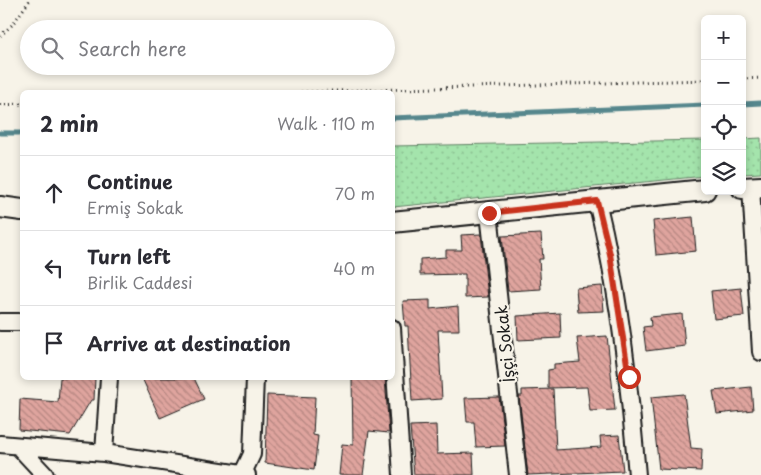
<!DOCTYPE html>
<html lang="en">
<head>
<meta charset="utf-8">
<style>
  body { margin:0; font-family:"Playpen Sans",sans-serif; background:#f7f7f7; color:#2b2b33 }
  .controls { position:absolute; right:15px; top:15px; display:grid; overflow:hidden; border-radius:8px; box-shadow:0 2px 8px #0003 }
  .controls button { width:45px; height:45px; display:grid; place-items:center; padding:0; border:0; border-bottom:1px solid #e1e1e2; background:#fff; color:#2b2b33; font:25px sans-serif }
  .stop { position:absolute; width:15px; height:15px; margin:-11px; border:4px solid #c8321e; border-radius:50%; background:#fff }
  .stop.end { background:#c8321e; border-color:#fff; box-shadow:0 1px 5px #0008 }
  .list { margin:0; padding:0; list-style:none }
  h2 { display:flex; justify-content:space-between; align-items:center; height:65px; margin:0; padding:0 20px; font-size:21px }
  h2 small { font-size:16px; font-weight:400; color:#7c7c81 }
  .list li { display:grid; grid-template-columns:32px 1fr auto; gap:15px; align-items:center; box-sizing:border-box; height:75px; padding:0 20px; border-top:1px solid #e1e1e2 }
  .list b { display:block; font-size:19px; white-space:nowrap }
  .list p { margin:0; font-size:16px; white-space:nowrap; color:#7c7c81 }
  .list em { font-size:16px; font-style:normal; color:#7c7c81 }
  .icon { flex:none; width:28px; height:28px; fill:none; stroke:currentColor; stroke-width:2; stroke-linecap:round; stroke-linejoin:round }
  .map { position:relative; flex:none; width:761px; height:475px; overflow:hidden }
  .search { position:absolute; background:#fff; box-shadow:0 2px 8px #0003; left:20px; top:20px; width:375px; height:55px; display:flex; align-items:center; gap:12px; box-sizing:border-box; padding:0 18px; border-radius:28px; color:#7c7c81; font-size:19px }
  .panel { position:absolute; background:#fff; box-shadow:0 2px 8px #0003; left:20px; top:90px; width:375px; height:290px; border-radius:8px }
  .map>svg:first-child { display:block }
</style>
</head>
<body>
<div class="map">
<svg width="761" height="475" viewBox="0 0 761 475">
  <defs>
    <pattern id="park-dots" width="8" height="8" patternUnits="userSpaceOnUse" patternTransform="scale(1.25)"><rect width="8" height="8" fill="#a4e4ac"/><path d="M2 2h.1M6 6h.1" fill="none" stroke="#8dc393" stroke-width="1.8" stroke-linecap="round"/></pattern>
    <pattern id="building-back-hatch" width="6" height="6" patternUnits="userSpaceOnUse" patternTransform="scale(1.25)"><rect width="6" height="6" fill="#dfa49e"/><path d="M-1 5l2 2M0 0l6 6M5-1l2 2" fill="none" stroke="#b48580"/></pattern>
  </defs>
  <rect width="100%" height="100%" fill="#f7f3e8"/>
  <filter id="ink" filterUnits="userSpaceOnUse"><feTurbulence type="fractalNoise" baseFrequency=".02" numOctaves="2"/><feDisplacementMap in="SourceGraphic" scale="10" xChannelSelector="R" yChannelSelector="G"/><feConvolveMatrix kernelMatrix="1 2 1 2 8 2 1 2 1" color-interpolation-filters="sRGB"/></filter>
  <g filter="url(#ink)">
    <path fill="url(#park-dots)" stroke="#608064" d="M761,138V173L742,174V139Z
      M705,140V176L393,207V146Z"/>
    <g fill="none" stroke-linecap="round" stroke-linejoin="round">
      <path stroke="#57878d" stroke-width="5" d="M742,104L761,103
        M392,118L705,105
        M0,133H22"/>
    </g>
    <path fill="url(#building-back-hatch)" stroke="#1c1c1c" d="M693,217L696,251L656,255L653,221Z
      M481,234L488,297L465,298V274L420,275V259L446,257V250H462L461,235Z
      M541,234L543,259H539L541,289L508,291L502,236Z
      M602,286L604,311L578,312L576,288Z
      M741,288L744,316L714,319L711,291Z
      M430,300V309L458,306L459,330H438L442,399L412,401L408,326H405L403,301Z
      M560,313L561,338L518,340L517,316Z
      M682,314L685,346L646,351L643,327L651,326L650,317Z
      M607,336L615,410L590,411L587,387L548,388V370L554,369V364L580,362L577,338Z
      M60,378H95L94,400H91L70,435L19,430L20,399L58,402Z
      M142,378H194L204,399L160,418Z
      M352,378H385L389,433L369,431L363,475H339L342,444L353,445Z
      M751,387L753,410L717,414L713,391Z
      M553,389L556,450L601,447L600,436L619,435L623,471L528,475L519,396H522V390Z
      M684,394L691,448L702,449L701,471L659,469L651,397Z
      M267,395L315,397L313,435L318,436L314,470L265,463Z
      M499,397L505,446L476,447L474,422H467L465,398Z
      M436,425L437,454L473,453L474,475H414L410,426Z"/>
    <g fill="none" stroke-linecap="round" stroke-linejoin="round">
      <g stroke="#1c1c1c" stroke-width="20">
        <path id="minor" d="M751,187L761,352
          M597,201C619,291 629,382 637,475
          M489,213L518,475
          M0,322H22
          M392,328L402,475
          M0,444L104,453L247,475
          M18,446L45,475
          M104,453L109,378
          M242,475L252,454L255,378"/>
      </g>
      <g stroke="#1c1c1c" stroke-width="24">
        <path id="tertiary" d="M742,188L761,187
          M0,207L22,210
          M392,222L705,190"/>
      </g>
      <path stroke="#1c1c1c" stroke-width="3" stroke-dasharray="1 4" stroke-linecap="butt" d="M0,36L12,25L30,0
        M742,79L761,78
        M301,92L705,80
        M0,105L22,104"/>
      <use href="#minor" stroke="#f7f3e8" stroke-width="16"/>
      <use href="#tertiary" stroke="#f7f3e8" stroke-width="20"/>
    </g>
  </g>
  <g fill="none" stroke-linecap="round" stroke-linejoin="round" filter="url(#ink)">
    <path stroke="#c8321e" stroke-width="6" d="M489,213L597,201L610,254L629,377"/>
  </g>
  <g text-anchor="middle" dominant-baseline="central" stroke-width="4.5" stroke-linejoin="round" paint-order="stroke">
    <g font-size="16" fill="#1c1c1c" stroke="#f7f3e8">
      <text transform="translate(504 344) rotate(-96)">İşçi Sokak</text>
    </g>
  </g>
</svg>
<div class="controls">
<button>+</button>
<button>−</button>
<button><svg class="icon" aria-label="locate" viewBox="0 0 24 24"><circle cx="12" cy="12" r="6"/><path d="M12 2v4M12 18v4M2 12h4M18 12h4"/></svg></button>
<button><svg class="icon" aria-label="layers" viewBox="0 0 24 24"><path d="M12 4l9 5-9 5-9-5zM3 14l9 5 9-5"/></svg></button>
</div>
<div class="stop" style="left:629px;top:377px"></div>
<div class="stop end" style="left:489px;top:213px"></div>
<div class="search"><svg class="icon" aria-label="search" viewBox="0 0 24 24"><circle cx="10" cy="10" r="6"/><path d="M15 15l6 6"/></svg>Search here</div>
<section class="panel">
<h2>2 min<small>Walk · 110 m</small></h2>
<ul class="list">
<li><svg class="icon" aria-label="ahead" viewBox="0 0 24 24"><path d="M12 20V5M6 11l6-6 6 6"/></svg><div><b>Continue</b><p>Ermiş Sokak</p></div><em>70 m</em></li>
<li><svg class="icon" aria-label="left" viewBox="0 0 24 24"><path d="M17 20v-9H6M10 6l-5 5 5 5"/></svg><div><b>Turn left</b><p>Birlik Caddesi</p></div><em>40 m</em></li>
<li><svg class="icon" aria-label="arrive" viewBox="0 0 24 24"><path d="M6 21V4h12l-3 4 3 4H6"/></svg><div><b>Arrive at destination</b></div></li>
</ul>
</section>
</div>
</body>
</html>
